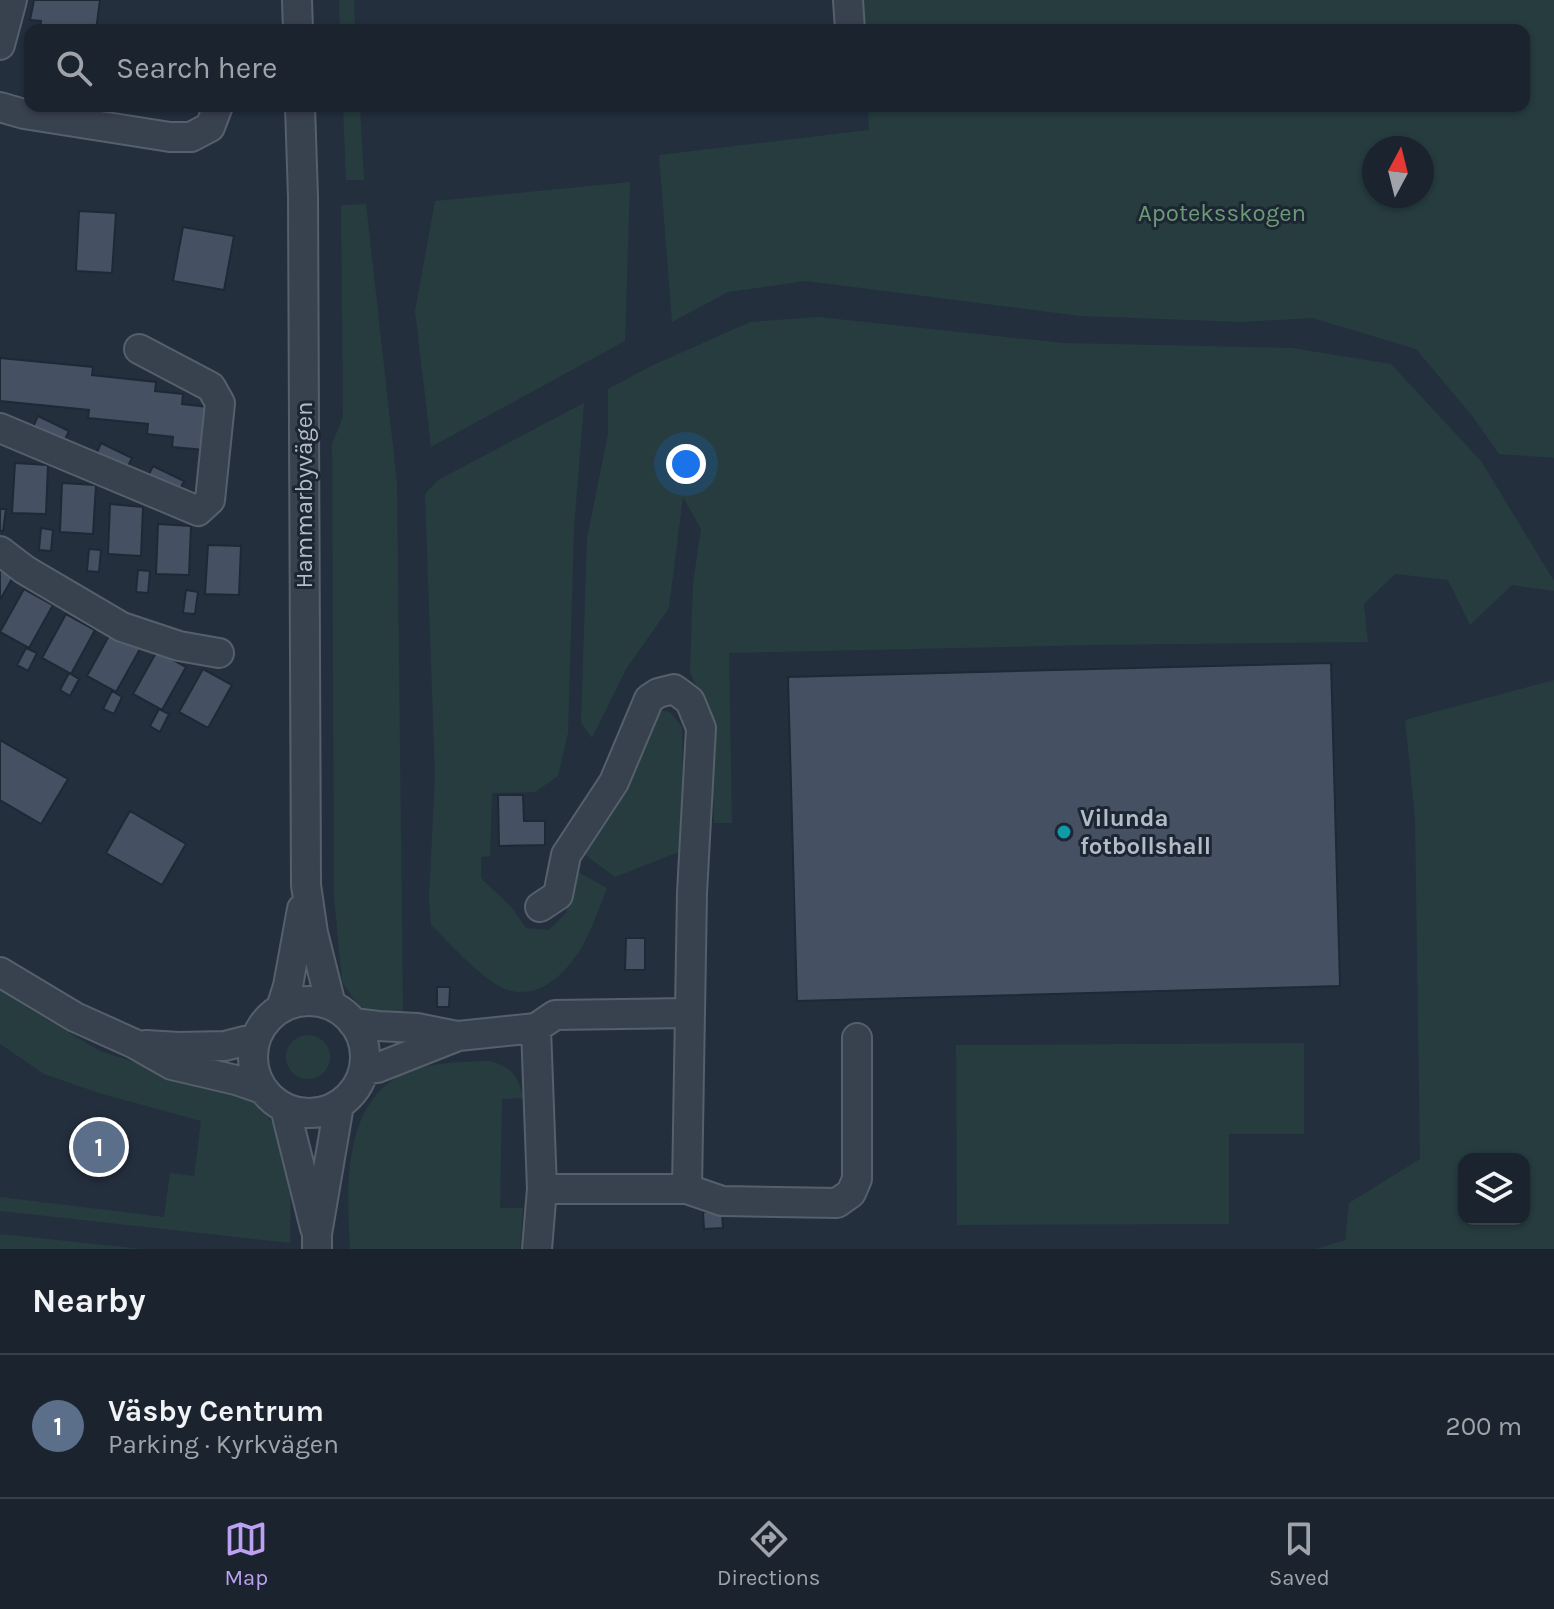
<!DOCTYPE html>
<html lang="en">
<head>
<meta charset="utf-8">
<style>
  body { margin:0; font-family:Karla,sans-serif; background:#242b36; color:#f1f3f6 }
  .controls { position:absolute; right:24px; bottom:24px; display:grid; overflow:hidden; border-radius:16px; box-shadow:0 2px 6px #0004 }
  .controls button { width:72px; height:72px; display:grid; place-items:center; padding:0; border:0; border-bottom:2px solid #39404a; background:#1b232e; color:#f1f3f6; font:40px sans-serif }
  .compass { position:absolute; left:1362px; top:136px; width:72px; height:72px; border-radius:50%; background:#1b232e; box-shadow:0 2px 6px #0004; rotate:7deg }
  .you { position:absolute; left:686px; top:464px; width:28px; height:28px; margin:-20px; border:6px solid #fff; border-radius:50%; background:#1a73e8; box-shadow:0 0 0 12px #1a73e833 }
  .badge { display:grid; place-items:center; width:52px; height:52px; border-radius:50%; background:#bca0f2; color:#fff; font-size:26px; font-weight:700 }
  .pin { position:absolute; translate:-50% -50%; border:4px solid #fff; box-shadow:0 2px 8px #0006 }
  .list { margin:0; padding:0; list-style:none }
  h2 { display:flex; justify-content:space-between; align-items:center; height:104px; margin:0; padding:0 32px; font-size:34px }
  h2 small { font-size:26px; font-weight:400; color:#a0a4aa }
  .list li { display:grid; grid-template-columns:52px 1fr auto; gap:24px; align-items:center; box-sizing:border-box; height:144px; padding:0 32px; border-top:2px solid #39404a }
  .list b { display:block; font-size:30px; white-space:nowrap }
  .list p { margin:0; font-size:26px; white-space:nowrap; color:#a0a4aa }
  .list em { font-size:26px; font-style:normal; color:#a0a4aa }
  .icon { flex:none; width:44px; height:44px; fill:none; stroke:currentColor; stroke-width:2; stroke-linecap:round; stroke-linejoin:round }
  .map { position:relative; flex:none; width:1554px; height:1249px; overflow:hidden }
  .search { position:absolute; background:#1b232e; box-shadow:0 2px 6px #0004; left:24px; right:24px; top:24px; height:88px; display:flex; align-items:center; gap:20px; box-sizing:border-box; padding:0 28px; border-radius:16px; color:#a0a4aa; font-size:30px }
  .sheet { height:248px; background:#1b232e }
  nav { display:flex; justify-content:space-around; align-items:center; box-sizing:border-box; height:112px; border-top:2px solid #39404a; background:#1b232e; font-size:22px; color:#a0a4aa }
  nav a { display:grid; justify-items:center; gap:4px }
  nav .on { color:#bca0f2 }
  .map>svg:first-child { display:block }
</style>
</head>
<body>
<div class="map">
<svg width="1554" height="1249" viewBox="0 0 1554 1249">
  <rect width="100%" height="100%" fill="#242f3e"/>
  <path fill="#263c3f" fill-rule="evenodd" d="M339,0H354L355,30H340Z
    M860,0H1554V458L1499,454L1473,417L1416,349L1312,318L1243,322L1080,316L806,281L728,292L672,322L659,155L869,130L868,106H1524V30H862ZM1374,148H1422V196H1374Z
    M343,106H360L364,180H346Z
    M630,182L625,341L431,447L415,311L435,201Z
    M366,204L397,483L403,1014L377,1018L360,1008L342,982L334,897L332,444L343,417L341,205Z
    M818,317L1064,343L1292,348L1391,364L1481,461L1554,581V591L1512,585L1470,625L1448,580L1395,574L1364,604L1368,642L1092,645L729,653L732,823H714L710,712L690,673L693,583L701,529L683,497L669,608L626,669L592,738L581,723L587,538L608,434V389L651,366L750,322Z
    M584,403L574,529L568,733L558,776L535,792L492,793L490,856L481,857V878L512,908L526,928L549,930L566,913L576,871L607,888C599,907 591,933 580,950C564,975 538,1001 505,989C481,979 450,943 431,925L429,898L435,777L425,494L438,480Z
    M1554,680V1249H1316L1345,1240L1349,1203L1420,1159L1415,818L1405,720ZM1464,1159H1524V1219H1464Z
    M658,710L670,712L682,727L683,779L679,852L615,877L584,854L625,787Z
    M0,991L100,1051L186,1079L234,1090L259,1105L275,1127L291,1180L290,1243L0,1211V1197L164,1217L170,1173L194,1176L201,1121L99,1093L44,1074L0,1044Z
    M286 1057a22 22 0 1 1 44 0a22 22 0 1 1-44 0Z
    M1304,1043V1134H1229V1224L957,1225L956,1045Z
    M490,1061C514,1068 516,1075 524,1098L502,1099L500,1208H523L520,1249H350C347,1190 341,1103 405,1073C430,1062 463,1062 490,1061Z
    M0,1234L142,1249H0Z"/>
  <path fill="#455162" stroke="#1f2835" stroke-width="2" d="M34,0H100L96,30H40L41,21L30,20Z
    M41,106H97L86,114Z
    M79,211L116,213L112,273L76,271Z
    M183,227L234,236L224,290L173,281Z
    M0,358L93,367L92,375L156,382L155,391L183,394L182,404L209,407L205,450L172,447L173,437L147,434L148,424L88,418L89,410L0,401Z
    M38,416L69,431L62,446L31,431Z
    M101,443L132,458L125,472L95,457Z
    M15,463L48,465L46,514L12,513Z
    M153,466L184,481L177,496L146,480Z
    M62,483L96,485L93,534L60,532Z
    M110,504L143,507L141,556L108,554Z
    M0,509H6L3,531H0Z
    M158,524L191,526L189,575L156,574Z
    M41,528L53,530L51,551L39,550Z
    M208,545L241,546L239,595L205,594Z
    M89,549L101,550L99,572L87,571Z
    M0,570L13,577L0,600Z
    M138,570L150,571L148,593L136,592Z
    M24,589L53,605L29,648L0,632Z
    M186,590L198,592L195,614L183,613Z
    M66,614L95,630L71,674L42,658Z
    M111,632L140,649L116,692L87,676Z
    M26,648L37,653L28,671L17,665Z
    M157,651L186,667L162,710L133,694Z
    M1331,663L1340,986L797,1001L788,677Z
    M203,669L232,685L208,728L179,712Z
    M69,673L79,679L70,696L60,690Z
    M112,691L122,697L114,714L103,709Z
    M159,709L169,714L160,732L150,726Z
    M0,740L68,779L41,824L0,800Z
    M498,795H523L524,821H545V845L499,846Z
    M130,811L186,844L162,885L106,853Z
    M626,938H645V970H625Z
    M437,987H450L449,1007H437Z
    M722,1211L723,1228L704,1229L703,1212Z"/>
  <g fill="none" stroke-linecap="round" stroke-linejoin="round">
    <g stroke="#565f6c" stroke-width="32">
      <path id="minor" d="M297,0L298,30
        M848,0L850,30
        M0,45L12,0
        M300,106L303,197L306,885L313,933L331,1005
        M0,107L24,114L170,137H191L210,127L218,106
        M0,428L198,511L210,500L220,403L211,387L139,349
        M0,551L25,570L122,627L179,646L219,653
        M540,907L558,895L566,855L614,782L649,699L658,693L674,689L690,701L701,728L692,893L687,1189H542
        M0,972L75,1017L135,1044L172,1065L236,1080L262,1089
        M253 1057a56 56 0 1 1 112 0a56 56 0 1 1-112 0Z
        M281,1008L288,986L302,909
        M353,1023L378,1026L417,1028L457,1036
        M536,1028L555,1015L689,1013
        M146,1045L179,1047L225,1046L256,1038
        M364,1070L377,1068L458,1036L536,1028L542,1189L537,1249
        M285,1108L315,1228
        M687,1189L722,1201L837,1203L851,1193L857,1179V1038
        M317,1249V1234L339,1105"/>
    </g>
    <use href="#minor" stroke="#38414e" stroke-width="28"/>
  </g>
  <circle fill="#0f9aa8" stroke="#1d2633" stroke-width="3" cx="1064" cy="832" r="8"/>
  <g text-anchor="middle" dominant-baseline="central" stroke-width="6" stroke-linejoin="round" paint-order="stroke">
    <g font-size="24" fill="#6b9a76" stroke="#1d2633">
      <text x="1222" y="213">Apoteksskogen</text>
    </g>
    <g font-size="24" fill="#b4bcc9" stroke="#1d2633">
      <text transform="translate(304 495) rotate(-90)">Hammarbyvägen</text>
    </g>
    <g font-size="24" font-weight="bold" fill="#b4bcc9" stroke="#1d2633" text-anchor="start">
      <text x="1080" y="818">Vilunda<tspan x="1080" dy="28">fotbollshall</tspan></text>
    </g>
  </g>
</svg>
<div class="controls">
<button><svg class="icon" aria-label="layers" viewBox="0 0 24 24"><path d="M12 4l9 5-9 5-9-5zM3 14l9 5 9-5"/></svg></button>
</div>
<svg class="compass" viewBox="-18 -18 36 36"><path d="M0-13l5 13h-10z" fill="#e53935"/><path d="M0 13l5-13h-10z" fill="#a0a4aa"/></svg>
<div class="you"></div>
<div class="pin badge" style="left:99px;top:1147px;background:#5c6f8a">1</div>
<div class="search"><svg class="icon" aria-label="search" viewBox="0 0 24 24"><circle cx="10" cy="10" r="6"/><path d="M15 15l6 6"/></svg>Search here</div>
</div>
<section class="sheet">
<h2>Nearby<small></small></h2>
<ul class="list">
<li><span class="badge" style="background:#5c6f8a">1</span><div><b>Väsby Centrum</b><p>Parking · Kyrkvägen</p></div><em>200 m</em></li>
</ul>
</section>
<nav>
<a class="on"><svg class="icon" aria-label="map" viewBox="0 0 24 24"><path d="M3 6l6-2 6 2 6-2v14l-6 2-6-2-6 2zM9 4v14M15 6v14"/></svg>Map</a>
<a><svg class="icon" aria-label="directions" viewBox="0 0 24 24"><path d="M12 3l9 9-9 9-9-9zM9 14v-3h6M13 9l2 2-2 2"/></svg>Directions</a>
<a><svg class="icon" aria-label="saved" viewBox="0 0 24 24"><path d="M7 4h10v16l-5-4-5 4z"/></svg>Saved</a>
</nav>
</body>
</html>
